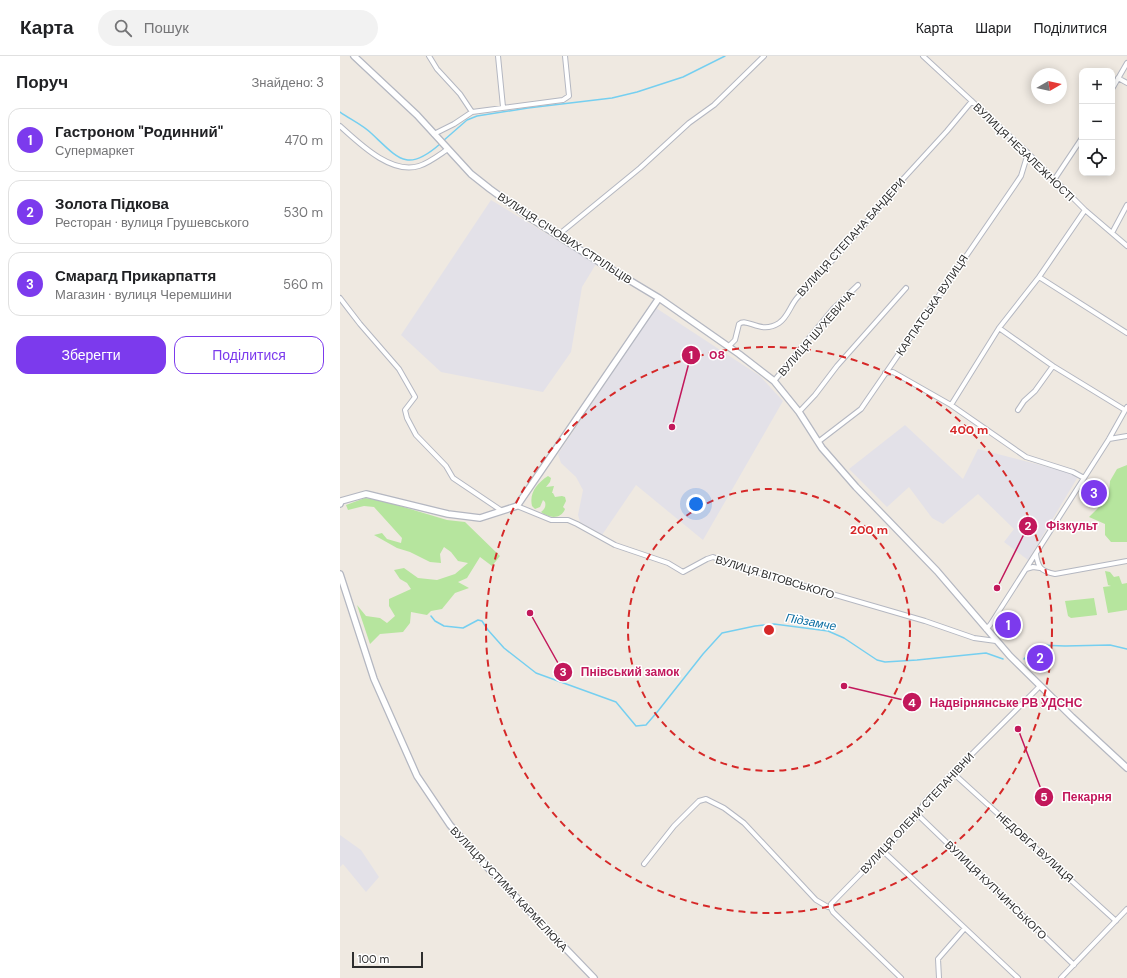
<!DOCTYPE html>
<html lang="uk">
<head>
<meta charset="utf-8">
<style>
  body { margin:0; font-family:"DM Sans",sans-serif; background:#f2f2f2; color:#202124 }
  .controls { position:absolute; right:12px; top:12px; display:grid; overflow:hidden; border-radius:8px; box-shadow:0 2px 10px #0003 }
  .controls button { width:36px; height:36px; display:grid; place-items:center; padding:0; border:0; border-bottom:1px solid #e0e0e0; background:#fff; color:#202124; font:20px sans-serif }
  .compass { position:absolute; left:691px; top:12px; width:36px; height:36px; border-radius:50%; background:#fff; box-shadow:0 2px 10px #0003; rotate:81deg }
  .scale { position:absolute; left:12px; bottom:10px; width:71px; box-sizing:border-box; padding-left:4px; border:2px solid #2e2e2e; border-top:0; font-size:11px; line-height:14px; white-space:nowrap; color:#2e2e2e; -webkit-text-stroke:3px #fff; paint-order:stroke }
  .you { position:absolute; left:356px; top:448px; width:14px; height:14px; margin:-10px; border:3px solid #fff; border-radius:50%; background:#1a73e8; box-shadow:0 0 0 6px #1a73e833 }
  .badge { display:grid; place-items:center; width:26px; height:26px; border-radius:50%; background:#7c3aed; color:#fff; font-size:13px; font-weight:700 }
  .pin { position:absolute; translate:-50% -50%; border:2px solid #fff; box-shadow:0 1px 4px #0006 }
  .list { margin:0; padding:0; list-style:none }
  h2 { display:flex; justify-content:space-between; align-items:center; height:52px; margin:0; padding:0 16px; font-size:17px }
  h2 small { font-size:13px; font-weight:400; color:#757577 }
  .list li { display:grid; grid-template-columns:26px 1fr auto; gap:12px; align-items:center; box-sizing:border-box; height:64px; margin:0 8px 8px; padding:0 8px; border:1px solid #e0e0e0; border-radius:12px }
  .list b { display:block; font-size:15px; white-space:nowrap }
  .list p { margin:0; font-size:13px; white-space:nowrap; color:#757577 }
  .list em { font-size:13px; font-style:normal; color:#757577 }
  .actions { display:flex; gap:8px; padding:12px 16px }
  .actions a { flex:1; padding:9px 0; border:1px solid #7c3aed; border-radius:12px; text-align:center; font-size:14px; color:#7c3aed }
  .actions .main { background:#7c3aed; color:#fff }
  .icon { flex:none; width:22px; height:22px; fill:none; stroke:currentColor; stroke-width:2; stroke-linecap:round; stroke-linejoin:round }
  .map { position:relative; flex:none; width:787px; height:922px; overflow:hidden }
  header { display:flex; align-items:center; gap:24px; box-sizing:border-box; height:56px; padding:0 20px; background:#fff; border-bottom:1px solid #e0e0e0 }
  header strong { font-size:19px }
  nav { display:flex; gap:22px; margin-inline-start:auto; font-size:14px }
  .search { width:280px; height:36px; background:#f2f2f2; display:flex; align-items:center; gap:10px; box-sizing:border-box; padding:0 14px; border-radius:22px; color:#757577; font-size:15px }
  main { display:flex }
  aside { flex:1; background:#fff }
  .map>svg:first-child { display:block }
</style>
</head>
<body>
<header>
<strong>Карта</strong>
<div class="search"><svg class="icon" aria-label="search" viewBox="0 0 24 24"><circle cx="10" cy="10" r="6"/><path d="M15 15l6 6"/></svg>Пошук</div>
<nav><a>Карта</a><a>Шари</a><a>Поділитися</a></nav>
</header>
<main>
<aside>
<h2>Поруч<small>Знайдено: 3</small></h2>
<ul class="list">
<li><span class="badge">1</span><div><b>Гастроном &quot;Родинний&quot;</b><p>Супермаркет</p></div><em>470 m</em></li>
<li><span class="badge">2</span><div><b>Золота Підкова</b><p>Ресторан · вулиця Грушевського</p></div><em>530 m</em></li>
<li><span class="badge">3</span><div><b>Смарагд Прикарпаття</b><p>Магазин · вулиця Черемшини</p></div><em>560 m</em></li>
</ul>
<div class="actions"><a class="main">Зберегти</a><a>Поділитися</a></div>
</aside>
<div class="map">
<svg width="787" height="922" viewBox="0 0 787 922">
  <rect width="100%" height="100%" fill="#efe9e1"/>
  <path fill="#e3e1e8" d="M151,144L256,208L242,231L231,296L203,336L101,316L61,279Z
    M316,252L420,320L443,345L363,484L296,429L262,479L240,466L238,459L243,434L236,421L221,407L218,398Z
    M565,369L623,423L638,393L739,419L688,504L664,486L674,473L638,438L603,468L592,462L569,431L547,451L509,413Z
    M0,779L21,794L39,821L26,836L3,808L0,811Z"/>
  <path fill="#b6e59e" d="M787,409V486H771L765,479V468L749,461L758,452L769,436L770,425L777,413Z
    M208,420L211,422L210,426L206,431L214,430L212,437H213L215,441L222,440L225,441L226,445L223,451L225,453C221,464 208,462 201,456C205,453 206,450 205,446L203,444L200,451L195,453L192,450C189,437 197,427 208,420Z
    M25,442L40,444L107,464L125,466L160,500L152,510L140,501L127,522L118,526L129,532L115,537L102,553L91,555L87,559L71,556L70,567L63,576L40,578L30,588L17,549L26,560L40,562L47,567L55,560L49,550V543L71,533L67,527L60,523L54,514L64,512L78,522L97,524L115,518L128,507L118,505L111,496L104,491L100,498L101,507L90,506L70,496L57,492L34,479L42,477L47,483L61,487L62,482L34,451L24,450L8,454L6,449Z
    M765,515L770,516L774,521L779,520L782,528L787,527V554L768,557L763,531L771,530L768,529Z
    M754,542L757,559L731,562L728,560L725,545Z"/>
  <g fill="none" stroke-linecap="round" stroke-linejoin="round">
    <path stroke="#75cff0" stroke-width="1.5" d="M0,56C10,63 23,69 31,77C59,103 67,117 100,88
      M103,85L127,64L137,60L188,52L272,42L297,36L343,21L385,0
      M91,560L95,565L104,570L123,572L138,564L142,565L148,574L164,592L196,617L276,646L296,670L306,669L318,655L363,598L382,577L415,570L434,568L488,575L504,582L537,604L545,606L577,604L646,597L663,603
      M684,603L698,589L725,590L770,589L787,593"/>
    <g stroke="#b4b7c1" stroke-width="6">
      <path id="street" d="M89,0L97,13L120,38L132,56
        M158,0L163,51
        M583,0L688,97L745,154L787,190
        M778,22L787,27
        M772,33L787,7
        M0,70C19,87 51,119 79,110C89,107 99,99 108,93
        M94,78L114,68L132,56L223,44L229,40L225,0
        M714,124L742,82
        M772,177L787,149
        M217,180L300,112L349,67L374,49L424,0
        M699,221L787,277
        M0,242L20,268L59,313L75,341L65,354L67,362L76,379L106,410L113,422L162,455
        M659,272L713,310L785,354
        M388,291L395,284L399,268C408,261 420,279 439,267C448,261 450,250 457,242C473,224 491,207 507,188C521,173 534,157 548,142L553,134L607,75L632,45
        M545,317L553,316L611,349L686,401L733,416L744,422
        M434,325L493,253L518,229
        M611,349L659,272L699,221L745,154
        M678,354L684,345L695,335L713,310
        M459,356L475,339L497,310L566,232
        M769,383L787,380
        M478,386L521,353L675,129L681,120L688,97
        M177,450L211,464H228L237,468L275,489L328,507L343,516L367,503L373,501L399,511L585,565L634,582L656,585
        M696,498C698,512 701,515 715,518L787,505
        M686,513L693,511L700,512
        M646,573L650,569L769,383L787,351
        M613,717L776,865
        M578,759L734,909
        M543,795L678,922
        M304,808L334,770L359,745L366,743L384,752L404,767L476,844L488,851
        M561,922L493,856L491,852V848L578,759L585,745L700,630
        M599,922L598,903L625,872
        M721,922L787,853"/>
    </g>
    <g stroke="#b4b7c1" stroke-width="8">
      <path id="secondary" d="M14,0L77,59L131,118L150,133L190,162L259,206L319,242L399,298L434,325L459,356L482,392L516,431L597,515L670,600L732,661L787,712
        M0,448L1,445L26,438L108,458L140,462L177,450L319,242
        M0,518L34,623L77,720L110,769L147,811L254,922"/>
    </g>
    <use href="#street" stroke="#fff" stroke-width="4"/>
    <use href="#secondary" stroke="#fff" stroke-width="5.5"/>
  </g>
  <g fill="none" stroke="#d62828" stroke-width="2" stroke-dasharray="7 5">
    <circle cx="429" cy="574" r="141"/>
    <circle cx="429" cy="574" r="283"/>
  </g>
  <g text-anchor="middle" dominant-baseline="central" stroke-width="3" stroke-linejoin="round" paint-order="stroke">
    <g font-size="11" fill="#2e2e2e" stroke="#fff">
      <text transform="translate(684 96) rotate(44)">ВУЛИЦЯ НЕЗАЛЕЖНОСТІ</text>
      <text transform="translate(511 181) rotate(-48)">ВУЛИЦЯ СТЕПАНА БАНДЕРИ</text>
      <text transform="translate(225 182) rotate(33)">ВУЛИЦЯ СІЧОВИХ СТРІЛЬЦІВ</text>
      <text transform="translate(592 249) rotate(-56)">КАРПАТСЬКА ВУЛИЦЯ</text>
      <text transform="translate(476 277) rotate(-49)">ВУЛИЦЯ ШУХЕВИЧА</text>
      <text transform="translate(435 521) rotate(17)">ВУЛИЦЯ ВІТОВСЬКОГО</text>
      <text transform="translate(577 757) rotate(-47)">ВУЛИЦЯ ОЛЕНИ СТЕПАНІВНИ</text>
      <text transform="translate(695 791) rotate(42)">НЕДОВГА ВУЛИЦЯ</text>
      <text transform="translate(169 833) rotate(47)">ВУЛИЦЯ УСТИМА КАРМЕЛЮКА</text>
      <text transform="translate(656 834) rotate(44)">ВУЛИЦЯ КУПЧИНСЬКОГО</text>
    </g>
    <g font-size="12" font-style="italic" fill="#0d6fa3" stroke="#fff">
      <text transform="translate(471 566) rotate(10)">Підзамче</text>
    </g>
  </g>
  <circle cx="429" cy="574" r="6" fill="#d62828" stroke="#fff" stroke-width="2"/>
  <g font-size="12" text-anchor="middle" font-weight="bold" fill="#d62828" stroke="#fff" stroke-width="3" stroke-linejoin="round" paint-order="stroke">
    <text x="629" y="378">400 m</text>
    <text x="529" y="478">200 m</text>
  </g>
  <path fill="none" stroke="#c2185b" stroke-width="1.5" d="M332 371L351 299M657 532L688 470M190 557L223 616M504 630L572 646M678 673L704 741"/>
  <g fill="#c2185b" stroke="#fff" stroke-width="1.5">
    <circle cx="332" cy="371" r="4"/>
    <circle cx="657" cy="532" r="4"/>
    <circle cx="190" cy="557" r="4"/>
    <circle cx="504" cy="630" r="4"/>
    <circle cx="678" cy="673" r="4"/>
    <circle cx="351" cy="299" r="10"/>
    <circle cx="688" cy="470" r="10"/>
    <circle cx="223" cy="616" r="10"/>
    <circle cx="572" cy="646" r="10"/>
    <circle cx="704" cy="741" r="10"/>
  </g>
  <g font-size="12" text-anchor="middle" font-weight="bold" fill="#fff">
    <text x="351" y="303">1</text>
    <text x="688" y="474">2</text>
    <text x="223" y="620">3</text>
    <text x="572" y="651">4</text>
    <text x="704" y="745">5</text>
  </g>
  <g font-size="12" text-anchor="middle" font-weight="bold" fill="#c2185b" stroke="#fff" stroke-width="3" stroke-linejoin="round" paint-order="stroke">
    <text x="377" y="303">08</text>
    <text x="732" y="474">Фізкульт</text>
    <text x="290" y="620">Пнівський замок</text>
    <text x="666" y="651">Надвірнянське РВ УДСНС</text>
    <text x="747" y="745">Пекарня</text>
  </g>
</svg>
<div class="controls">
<button>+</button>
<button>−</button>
<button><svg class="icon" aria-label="locate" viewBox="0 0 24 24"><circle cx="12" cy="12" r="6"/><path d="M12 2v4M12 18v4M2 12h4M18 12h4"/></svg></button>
</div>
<svg class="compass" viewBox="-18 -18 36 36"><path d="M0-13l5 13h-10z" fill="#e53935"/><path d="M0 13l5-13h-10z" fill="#757577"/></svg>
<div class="scale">100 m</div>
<div class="you"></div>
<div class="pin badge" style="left:668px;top:569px">1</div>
<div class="pin badge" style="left:700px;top:602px">2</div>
<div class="pin badge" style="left:754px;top:437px">3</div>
</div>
</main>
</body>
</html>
